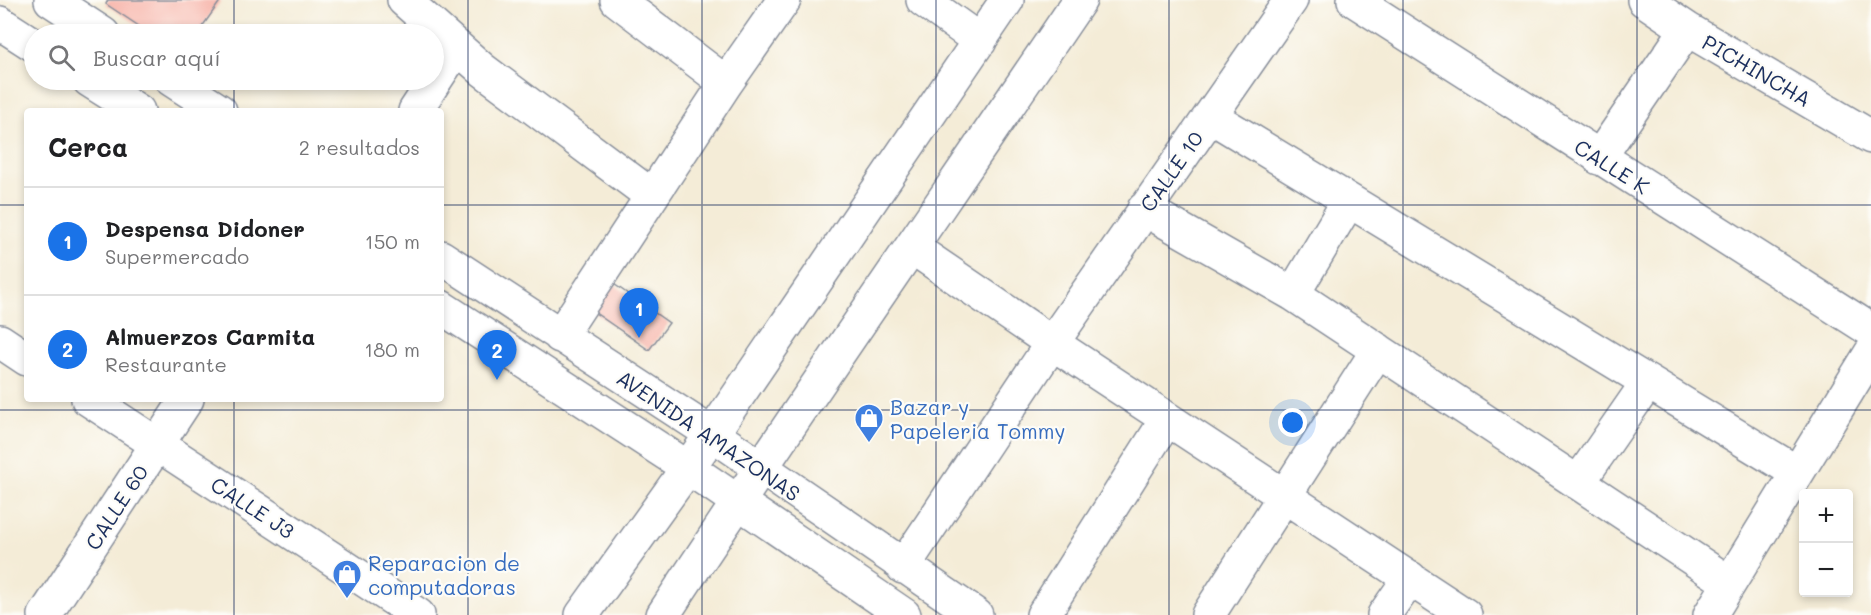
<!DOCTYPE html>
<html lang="es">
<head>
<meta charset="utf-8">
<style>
  body { margin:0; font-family:Mali,sans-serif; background:#f2f2f2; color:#202124 }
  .controls { position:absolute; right:18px; bottom:18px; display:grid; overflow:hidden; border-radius:6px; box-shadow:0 3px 9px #0003 }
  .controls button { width:54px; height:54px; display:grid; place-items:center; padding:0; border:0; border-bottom:2px solid #e0e0e0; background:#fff; color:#202124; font:30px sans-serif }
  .you { position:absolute; left:1293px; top:423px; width:21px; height:21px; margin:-15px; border:4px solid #fff; border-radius:50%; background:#1a73e8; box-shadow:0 0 0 9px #1a73e833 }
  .badge { display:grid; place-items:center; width:39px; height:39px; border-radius:50%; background:#1a73e8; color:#fff; font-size:20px; font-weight:700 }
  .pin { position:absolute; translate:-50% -50px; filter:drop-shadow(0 2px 3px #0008) }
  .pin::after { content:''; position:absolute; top:32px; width:21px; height:18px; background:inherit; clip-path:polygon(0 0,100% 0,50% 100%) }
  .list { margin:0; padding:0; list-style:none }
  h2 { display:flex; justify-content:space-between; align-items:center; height:78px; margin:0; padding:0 24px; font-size:26px }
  h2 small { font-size:20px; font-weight:400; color:#757577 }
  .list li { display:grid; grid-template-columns:39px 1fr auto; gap:18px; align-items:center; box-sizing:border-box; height:108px; padding:0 24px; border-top:2px solid #e0e0e0 }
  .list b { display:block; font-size:22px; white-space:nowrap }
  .list p { margin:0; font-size:20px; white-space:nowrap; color:#757577 }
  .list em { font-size:20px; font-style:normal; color:#757577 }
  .icon { flex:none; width:33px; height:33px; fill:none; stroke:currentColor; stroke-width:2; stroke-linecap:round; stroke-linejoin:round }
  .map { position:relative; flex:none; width:1871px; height:615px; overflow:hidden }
  .search { position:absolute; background:#fff; box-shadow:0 3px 9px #0003; left:24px; top:24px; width:420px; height:66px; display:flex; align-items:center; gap:15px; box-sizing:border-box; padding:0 21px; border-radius:33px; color:#757577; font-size:22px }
  .panel { position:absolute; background:#fff; box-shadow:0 3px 9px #0003; left:24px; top:108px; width:420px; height:294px; border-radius:6px }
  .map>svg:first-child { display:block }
</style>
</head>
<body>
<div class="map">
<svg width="1871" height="615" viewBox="0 0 1871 615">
  <rect width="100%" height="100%" fill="#fdfcf7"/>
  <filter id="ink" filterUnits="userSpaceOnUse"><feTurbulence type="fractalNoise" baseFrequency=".0167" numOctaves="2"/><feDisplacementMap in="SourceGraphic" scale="12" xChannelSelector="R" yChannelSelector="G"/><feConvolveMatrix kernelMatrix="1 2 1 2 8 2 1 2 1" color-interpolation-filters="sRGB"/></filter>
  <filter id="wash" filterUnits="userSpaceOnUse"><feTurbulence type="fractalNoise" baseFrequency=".008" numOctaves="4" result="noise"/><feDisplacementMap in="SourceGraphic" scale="24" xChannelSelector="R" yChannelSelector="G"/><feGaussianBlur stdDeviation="1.35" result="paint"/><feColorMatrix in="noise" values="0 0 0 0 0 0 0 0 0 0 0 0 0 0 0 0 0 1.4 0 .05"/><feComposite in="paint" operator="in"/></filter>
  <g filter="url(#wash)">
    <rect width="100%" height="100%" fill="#f4ecd7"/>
    <g id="blocks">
      <path fill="#f7afa4" d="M108,0H221L197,34H151L106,4Z
        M611,282L669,323L649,350L591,310Z"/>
    </g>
  </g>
  <g filter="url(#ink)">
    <use href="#blocks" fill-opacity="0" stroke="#888e9a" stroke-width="1.5"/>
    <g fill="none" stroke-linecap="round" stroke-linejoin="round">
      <g stroke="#888e9a" stroke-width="36">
        <path id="minor" d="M51,0L103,34
          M404,0L457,47
          M617,0L726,83
          M923,0L980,41
          M1354,0L1871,330
          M1644,0L1687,29L1871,137
          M0,23L34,45
          M89,80L138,111
          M172,80L220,111
          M415,111L457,47L483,70L652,196
          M1210,116L1796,472
          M1599,158L1687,29
          M1144,209L1293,294L1728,582
          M913,248L1052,343L1465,615
          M441,257L712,434L976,615
          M1293,294L1348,202
          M441,307L687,467L904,615
          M560,336L726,83L784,0
          M0,341L27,359
          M88,399L418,615
          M1578,483L1648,382
          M903,567L1052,343L1291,0
          M45,615L187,399
          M582,615L712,434L1007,0
          M663,615C799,408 941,205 1080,0
          M1043,615L1167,419
          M1208,615L1378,350
          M1384,615L1410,578
          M1710,615L1871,353"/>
      </g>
      <use href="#minor" stroke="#fff" stroke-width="33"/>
    </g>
  </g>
  <path fill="none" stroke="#1b2f5e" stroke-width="1.5" stroke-opacity="0.55" d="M234,0V34M468,0V615M702,0V615M936,0V615M1169,0V615M1403,0V615M1637,0V615M234,80V111M0,205H27M441,205H1871M234,399V615M0,410H1871"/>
  <defs>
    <g id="shop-pin" transform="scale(1.5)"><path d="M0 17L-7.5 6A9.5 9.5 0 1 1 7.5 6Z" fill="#3f7fe0" stroke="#fdfcf7"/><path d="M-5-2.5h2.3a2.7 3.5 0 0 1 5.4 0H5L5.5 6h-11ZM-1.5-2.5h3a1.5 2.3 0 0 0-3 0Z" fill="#fff"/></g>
  </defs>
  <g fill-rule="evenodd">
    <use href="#shop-pin" x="869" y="418"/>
    <use href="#shop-pin" x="347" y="574"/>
  </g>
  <g text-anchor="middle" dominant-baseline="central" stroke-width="4.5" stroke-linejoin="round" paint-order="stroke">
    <g font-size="21" fill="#1b2f5e" stroke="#fdfcf7">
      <text transform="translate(1757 70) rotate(30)">PICHINCHA</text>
      <text transform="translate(1612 166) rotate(32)">CALLE K</text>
      <text transform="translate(1171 171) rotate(-55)">CALLE 10</text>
      <text transform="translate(709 435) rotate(34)">AVENIDA AMAZONAS</text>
      <text transform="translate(116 507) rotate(-57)">CALLE 60</text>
      <text transform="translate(253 507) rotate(33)">CALLE J3</text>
    </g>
    <g font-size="21" fill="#366cbe" stroke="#fdfcf7" text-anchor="start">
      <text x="890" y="406">Bazar y<tspan x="890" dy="24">Papeleria Tommy</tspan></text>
      <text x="368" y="562">Reparacion de<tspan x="368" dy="24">computadoras</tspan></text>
    </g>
  </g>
</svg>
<div class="controls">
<button>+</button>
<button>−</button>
</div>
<div class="you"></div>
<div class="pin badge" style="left:639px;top:338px">1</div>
<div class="pin badge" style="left:497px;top:380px">2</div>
<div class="search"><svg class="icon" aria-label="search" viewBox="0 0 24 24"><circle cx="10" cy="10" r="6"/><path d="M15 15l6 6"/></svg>Buscar aquí</div>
<section class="panel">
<h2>Cerca<small>2 resultados</small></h2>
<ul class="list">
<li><span class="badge">1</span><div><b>Despensa Didoner</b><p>Supermercado</p></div><em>150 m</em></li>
<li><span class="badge">2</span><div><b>Almuerzos Carmita</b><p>Restaurante</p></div><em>180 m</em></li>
</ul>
</section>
</div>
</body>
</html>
